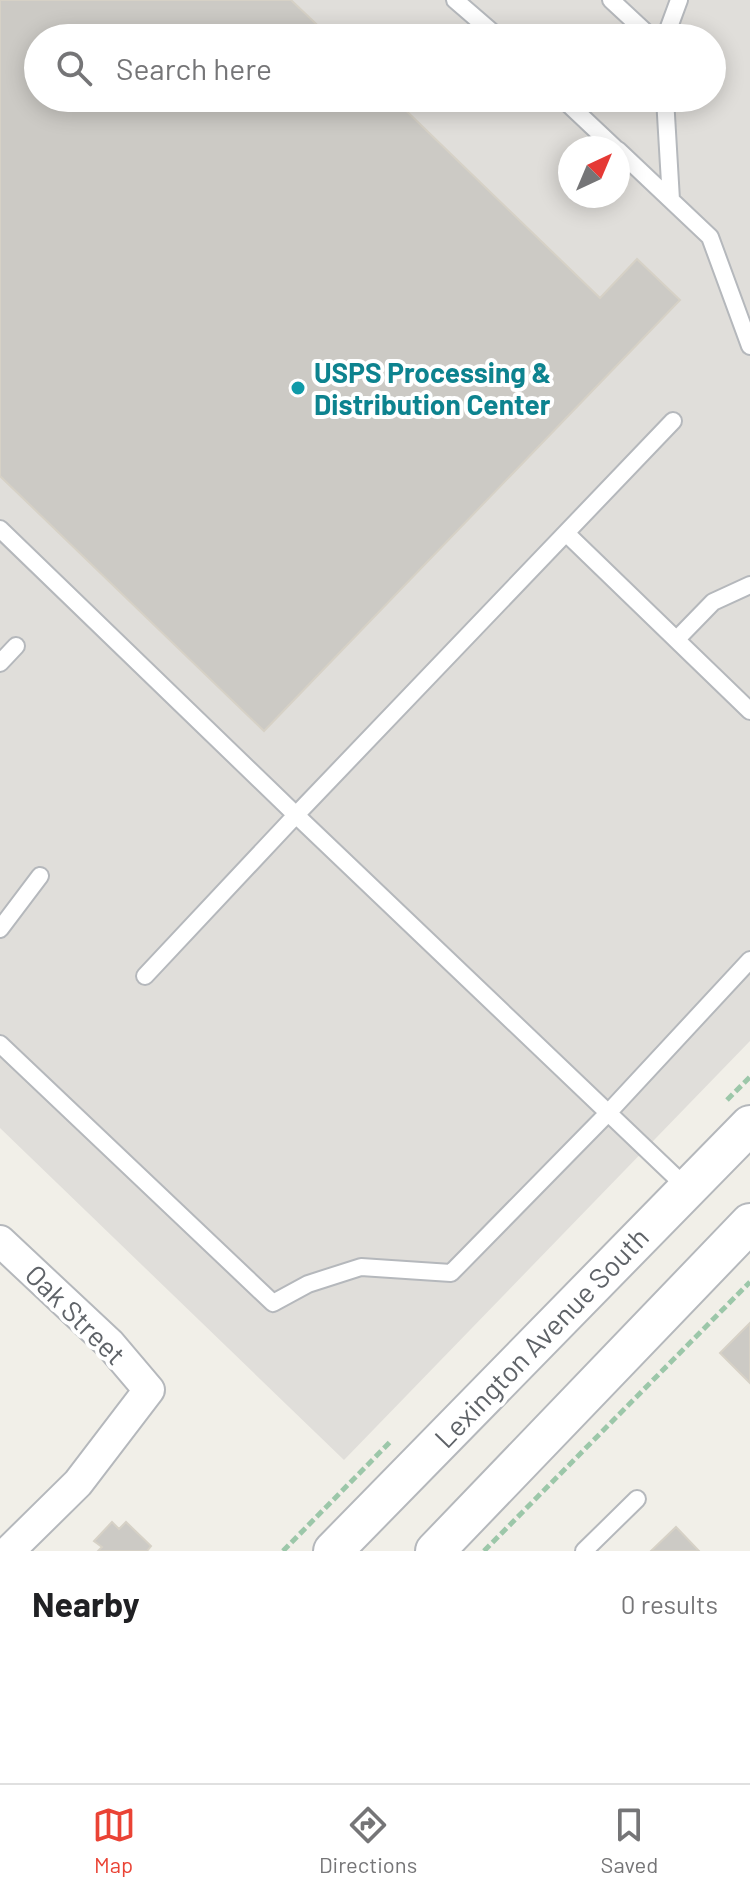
<!DOCTYPE html>
<html lang="en">
<head>
<meta charset="utf-8">
<style>
  body { margin:0; font-family:Barlow,sans-serif; background:#f6f6f6; color:#202124 }
  .compass { position:absolute; left:558px; top:136px; width:72px; height:72px; border-radius:50%; background:#fff; box-shadow:0 4px 20px #0003; rotate:44deg }
  .list { margin:0; padding:0; list-style:none }
  h2 { display:flex; justify-content:space-between; align-items:center; height:104px; margin:0; padding:0 32px; font-size:34px }
  h2 small { font-size:26px; font-weight:400; color:#757577 }
  .icon { flex:none; width:44px; height:44px; fill:none; stroke:currentColor; stroke-width:2; stroke-linecap:round; stroke-linejoin:round }
  .map { position:relative; flex:none; width:750px; height:1551px; overflow:hidden }
  .search { position:absolute; background:#fff; box-shadow:0 4px 20px #0003; left:24px; right:24px; top:24px; height:88px; display:flex; align-items:center; gap:20px; box-sizing:border-box; padding:0 28px; border-radius:44px; color:#757577; font-size:30px }
  .sheet { height:232px; background:#fff }
  nav { display:flex; justify-content:space-around; align-items:center; box-sizing:border-box; height:112px; border-top:2px solid #e0e0e0; background:#fff; font-size:22px; color:#757577 }
  nav a { display:grid; justify-items:center; gap:4px }
  nav .on { color:#ea4335 }
  .map>svg:first-child { display:block }
</style>
</head>
<body>
<div class="map">
<svg width="750" height="1551" viewBox="0 0 750 1551">
  <rect width="100%" height="100%" fill="#f1efe8"/>
  <path fill="#e0deda" fill-rule="evenodd" d="M0,0H750V1041L344,1460L0,1128ZM38,38H712V98H38ZM570,148H618V196H570Z"/>
  <path fill="#cccac5" stroke="#d6d1c6" stroke-width="2" d="M0,0H291L331,38H38V98H393L600,298L637,259L680,300L264,731L0,476Z
    M750,1323V1383L720,1353Z
    M112,1522L119,1529L126,1522L151,1546L147,1551H98L102,1547L94,1541Z
    M676,1527L699,1551H651Z"/>
  <g fill="none" stroke-linecap="round" stroke-linejoin="round">
    <g stroke="#b5b8bc" stroke-width="20">
      <path id="service" d="M455,0L499,38
        M611,0L652,38
        M665,38L679,0
        M562,98L615,148
        M665,98L671,200
        M618,150L710,237L750,346
        M0,529L296,815L673,421
        M566,533L750,711
        M677,639L713,602L750,585
        M0,663L16,646
        M0,929L40,876
        M145,976L296,815L687,1188
        M0,1044L273,1303L308,1284L361,1267L451,1273L608,1113L750,960
        M584,1551L637,1499"/>
    </g>
    <g stroke="#b5b8bc" stroke-width="34">
      <path id="minor" d="M0,1241L110,1344L149,1390L78,1483L9,1551"/>
    </g>
    <g stroke="#b5b8bc" stroke-width="42">
      <path id="tertiary" d="M333,1551L750,1125
        M435,1551L750,1223"/>
    </g>
    <path stroke="#9cc7a9" stroke-width="5" stroke-dasharray="8 4" stroke-linecap="butt" d="M727,1100L750,1077
      M283,1551L392,1440
      M484,1551L750,1282"/>
    <use href="#service" stroke="#fff" stroke-width="16"/>
    <use href="#minor" stroke="#fff" stroke-width="30"/>
    <use href="#tertiary" stroke="#fff" stroke-width="38"/>
  </g>
  <circle fill="#0f9aa8" stroke="#fff" stroke-width="3" cx="298" cy="388" r="8"/>
  <g text-anchor="middle" dominant-baseline="central" stroke-width="8" stroke-linejoin="round" paint-order="stroke">
    <g font-size="28" font-weight="bold" fill="#0d838f" stroke="#fff" text-anchor="start">
      <text x="314" y="372">USPS Processing &amp;<tspan x="314" dy="32">Distribution Center</tspan></text>
    </g>
    <g font-size="28" fill="#5f6368" stroke="#fff">
      <text transform="translate(76 1314) rotate(45)">Oak Street</text>
      <text transform="translate(541 1337) rotate(-46)">Lexington Avenue South</text>
    </g>
  </g>
</svg>
<svg class="compass" viewBox="-18 -18 36 36"><path d="M0-13l5 13h-10z" fill="#e53935"/><path d="M0 13l5-13h-10z" fill="#757577"/></svg>
<div class="search"><svg class="icon" aria-label="search" viewBox="0 0 24 24"><circle cx="10" cy="10" r="6"/><path d="M15 15l6 6"/></svg>Search here</div>
</div>
<section class="sheet">
<h2>Nearby<small>0 results</small></h2>
<ul class="list">
</ul>
</section>
<nav>
<a class="on"><svg class="icon" aria-label="map" viewBox="0 0 24 24"><path d="M3 6l6-2 6 2 6-2v14l-6 2-6-2-6 2zM9 4v14M15 6v14"/></svg>Map</a>
<a><svg class="icon" aria-label="directions" viewBox="0 0 24 24"><path d="M12 3l9 9-9 9-9-9zM9 14v-3h6M13 9l2 2-2 2"/></svg>Directions</a>
<a><svg class="icon" aria-label="saved" viewBox="0 0 24 24"><path d="M7 4h10v16l-5-4-5 4z"/></svg>Saved</a>
</nav>
</body>
</html>
